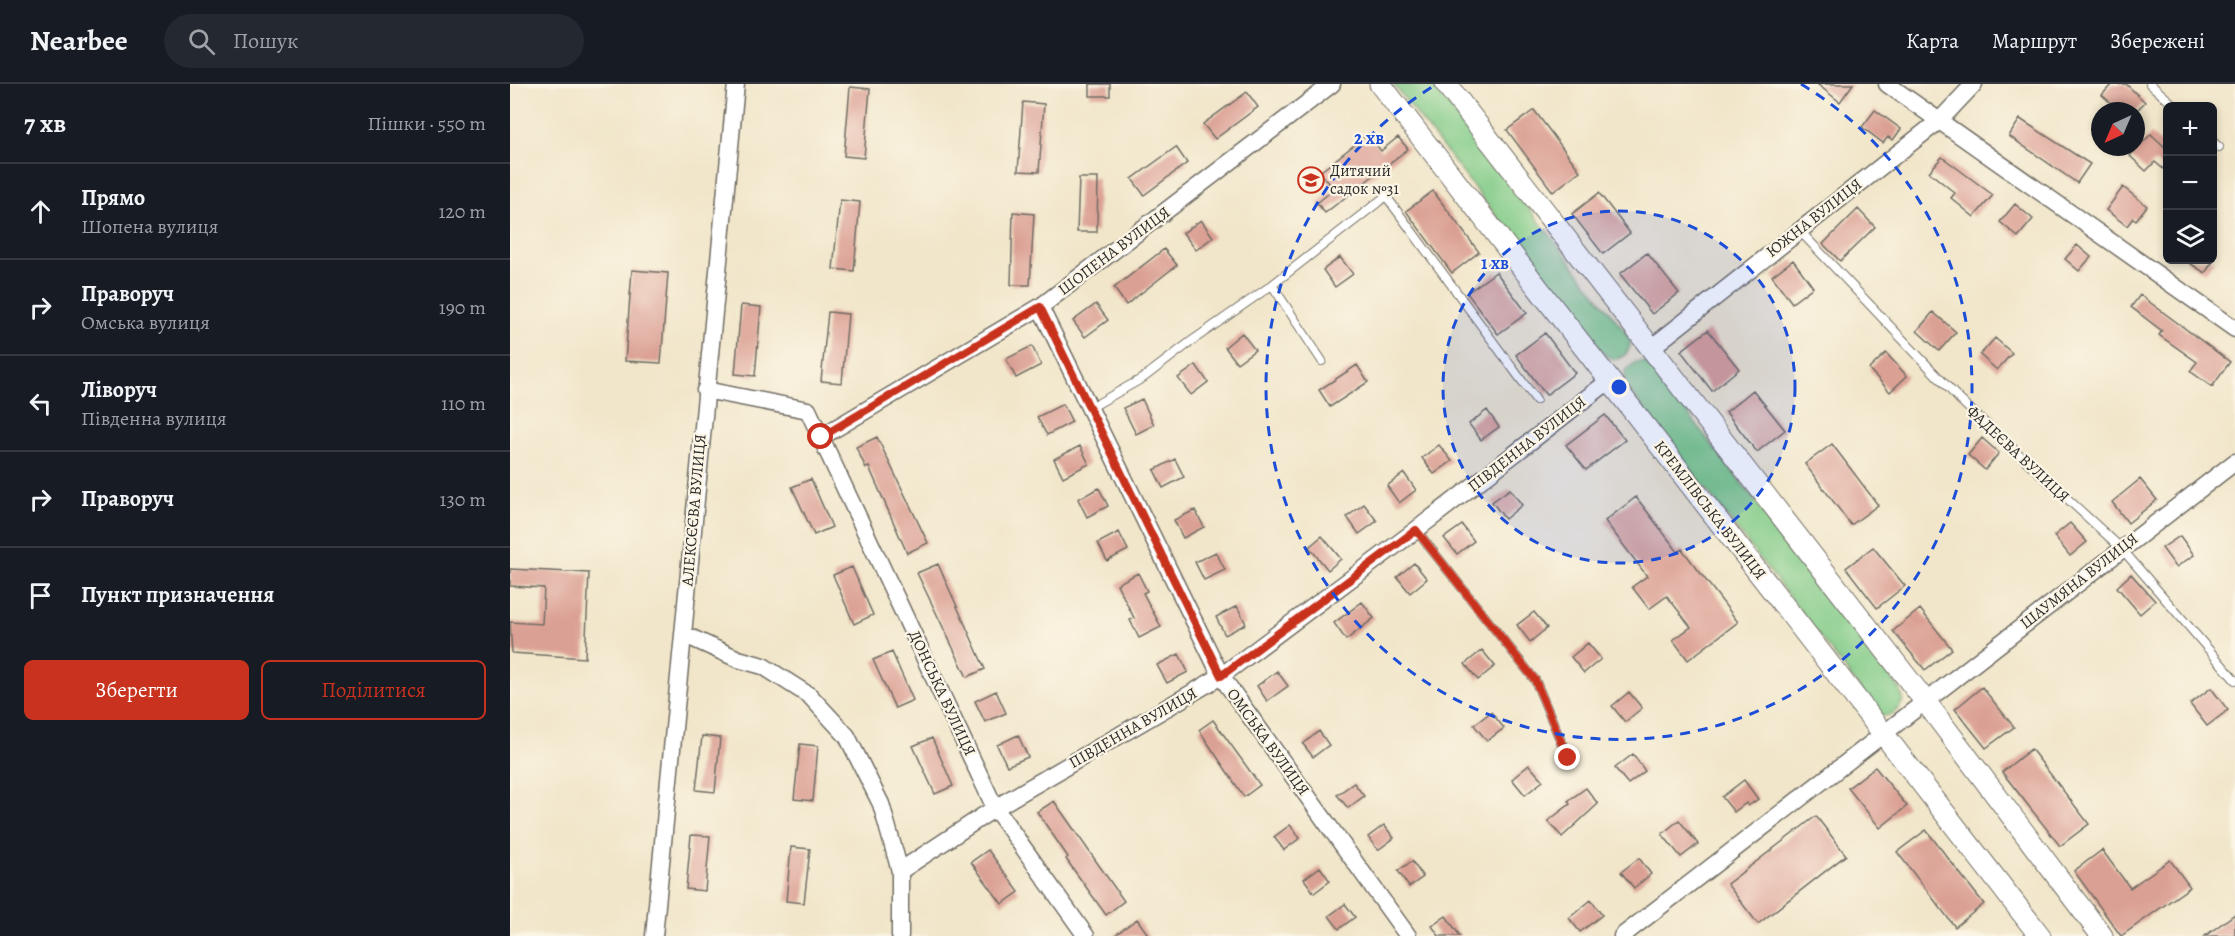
<!DOCTYPE html>
<html lang="uk">
<head>
<meta charset="utf-8">
<style>
  body { margin:0; font-family:Alegreya,serif; background:#242831; color:#f1f3f6 }
  .controls { position:absolute; right:18px; top:18px; display:grid; overflow:hidden; border-radius:9px; box-shadow:0 3px 9px #0003 }
  .controls button { width:54px; height:54px; display:grid; place-items:center; padding:0; border:0; border-bottom:2px solid #363941; background:#171b24; color:#f1f3f6; font:30px sans-serif }
  .compass { position:absolute; left:1581px; top:18px; width:54px; height:54px; border-radius:50%; background:#171b24; box-shadow:0 3px 9px #0003; rotate:224deg }
  .stop { position:absolute; width:18px; height:18px; margin:-14px; border:4px solid #c8321e; border-radius:50%; background:#fff }
  .stop.end { background:#c8321e; border-color:#fff; box-shadow:0 2px 6px #0008 }
  .list { margin:0; padding:0; list-style:none }
  h2 { display:flex; justify-content:space-between; align-items:center; height:78px; margin:0; padding:0 24px; font-size:26px }
  h2 small { font-size:20px; font-weight:400; color:#9ea1a6 }
  .list li { display:grid; grid-template-columns:39px 1fr auto; gap:18px; align-items:center; box-sizing:border-box; height:96px; padding:0 24px; border-top:2px solid #363941 }
  .list b { display:block; font-size:22px; white-space:nowrap }
  .list p { margin:0; font-size:20px; white-space:nowrap; color:#9ea1a6 }
  .list em { font-size:20px; font-style:normal; color:#9ea1a6 }
  .actions { display:flex; gap:12px; padding:18px 24px }
  .actions a { flex:1; padding:14px 0; border:2px solid #c8321e; border-radius:9px; text-align:center; font-size:21px; color:#c8321e }
  .actions .main { background:#c8321e; color:#fff }
  .icon { flex:none; width:33px; height:33px; fill:none; stroke:currentColor; stroke-width:2; stroke-linecap:round; stroke-linejoin:round }
  .map { position:relative; flex:none; width:1725px; height:852px; overflow:hidden }
  header { display:flex; align-items:center; gap:36px; box-sizing:border-box; height:84px; padding:0 30px; background:#171b24; border-bottom:2px solid #363941 }
  header strong { font-size:28px }
  nav { display:flex; gap:33px; margin-inline-start:auto; font-size:21px }
  .search { width:420px; height:54px; background:#242831; display:flex; align-items:center; gap:15px; box-sizing:border-box; padding:0 21px; border-radius:33px; color:#9ea1a6; font-size:22px }
  main { display:flex }
  aside { flex:1; background:#171b24 }
  .map>svg:first-child { display:block }
</style>
</head>
<body>
<header>
<strong>Nearbee</strong>
<div class="search"><svg class="icon" aria-label="search" viewBox="0 0 24 24"><circle cx="10" cy="10" r="6"/><path d="M15 15l6 6"/></svg>Пошук</div>
<nav><a>Карта</a><a>Маршрут</a><a>Збережені</a></nav>
</header>
<main>
<aside>
<h2>7 хв<small>Пішки · 550 m</small></h2>
<ul class="list">
<li><svg class="icon" aria-label="ahead" viewBox="0 0 24 24"><path d="M12 20V5M6 11l6-6 6 6"/></svg><div><b>Прямо</b><p>Шопена вулиця</p></div><em>120 m</em></li>
<li><svg class="icon" aria-label="right" viewBox="0 0 24 24"><path d="M7 20v-9h11M14 6l5 5-5 5"/></svg><div><b>Праворуч</b><p>Омська вулиця</p></div><em>190 m</em></li>
<li><svg class="icon" aria-label="left" viewBox="0 0 24 24"><path d="M17 20v-9H6M10 6l-5 5 5 5"/></svg><div><b>Ліворуч</b><p>Південна вулиця</p></div><em>110 m</em></li>
<li><svg class="icon" aria-label="right" viewBox="0 0 24 24"><path d="M7 20v-9h11M14 6l5 5-5 5"/></svg><div><b>Праворуч</b></div><em>130 m</em></li>
<li><svg class="icon" aria-label="arrive" viewBox="0 0 24 24"><path d="M6 21V4h12l-3 4 3 4H6"/></svg><div><b>Пункт призначення</b></div></li>
</ul>
<div class="actions"><a class="main">Зберегти</a><a>Поділитися</a></div>
</aside>
<div class="map">
<svg width="1725" height="852" viewBox="0 0 1725 852">
  <rect width="100%" height="100%" fill="#fcf5e5"/>
  <filter id="ink" filterUnits="userSpaceOnUse"><feTurbulence type="fractalNoise" baseFrequency=".0167" numOctaves="2"/><feDisplacementMap in="SourceGraphic" scale="12" xChannelSelector="R" yChannelSelector="G"/><feConvolveMatrix kernelMatrix="1 2 1 2 8 2 1 2 1" color-interpolation-filters="sRGB"/></filter>
  <filter id="wash" filterUnits="userSpaceOnUse"><feTurbulence type="fractalNoise" baseFrequency=".008" numOctaves="4" result="noise"/><feDisplacementMap in="SourceGraphic" scale="24" xChannelSelector="R" yChannelSelector="G"/><feGaussianBlur stdDeviation="1.35" result="paint"/><feColorMatrix in="noise" values="0 0 0 0 0 0 0 0 0 0 0 0 0 0 0 0 0 1.4 0 .05"/><feComposite in="paint" operator="in"/></filter>
  <g filter="url(#wash)">
    <rect width="100%" height="100%" fill="#f1e6ca"/>
    <path fill="#81cb88" stroke="#567b5a" stroke-width="1.5" d="M883,0H922L1120,254C1122,269 1109,281 1095,271Z
      M1126,278H1134L1142,283L1390,605L1393,616C1390,625 1381,633 1371,632L1115,300V287Z"/>
    <g id="blocks">
      <path fill="#dba094" d="M580,0H600V12H580Z
        M1307,0H1343L1330,18Z
        M1602,0H1616L1635,18L1626,27H1610L1592,11Z
        M340,3L360,5L354,74L334,72Z
        M737,8L748,23L705,55L693,40Z
        M513,18L534,20L529,88L508,87Z
        M1024,26L1070,87L1043,108L997,46Z
        M1365,26L1391,45L1383,56L1378,53L1373,59L1352,43Z
        M1510,35L1580,80L1567,99L1499,52Z
        M858,50L871,67L888,53L898,65L815,129L807,119L824,105L810,88Z
        M1641,50L1658,66V89L1645,78L1636,87L1620,72Z
        M666,63L677,79L634,111L622,95Z
        M1432,73L1483,111L1464,133L1441,114L1445,109L1419,88Z
        M569,94H588L587,148H567Z
        M1613,103L1637,122L1626,136L1623,134L1617,142L1596,126Z
        M923,107L969,168L942,189L896,127Z
        M1089,109L1120,149L1093,170L1062,130Z
        M330,116L350,118L344,187L323,185Z
        M1505,120L1523,135L1508,153L1490,138Z
        M1348,125L1365,143L1330,177L1313,160Z
        M503,128L524,130L520,201H501Z
        M691,136L703,153L686,166L673,149Z
        M1567,161L1581,173L1569,187L1555,175Z
        M654,165L667,181L616,221L604,204Z
        M1137,169L1169,209L1142,230L1110,190Z
        M830,173L843,190L825,203L813,186Z
        M1283,176L1303,203L1282,219L1262,192Z
        M1675,176H1704L1695,189Z
        M122,186L158,189L151,279L115,277Z
        M986,188L1017,229L988,250L957,209Z
        M1630,211L1720,278L1702,303L1680,287L1687,278L1649,251L1652,247L1621,223Z
        M586,220L598,236L575,253L563,237Z
        M231,221L251,223L245,292L225,290Z
        M318,228L338,230L332,299L311,297Z
        M1423,228L1446,248L1429,267L1407,247Z
        M1198,246L1229,285L1202,307L1171,267Z
        M732,249L745,266L727,279L715,263Z
        M1035,249L1065,289L1036,311L1006,271Z
        M1485,254L1502,269L1487,286L1470,271Z
        M522,262L531,281L506,294L496,275Z
        M1376,269L1397,292L1380,308L1359,285Z
        M686,281L698,298L681,311L668,294Z
        M847,281L858,298L820,323L809,306Z
        M1243,306L1275,346L1247,368L1216,328Z
        M632,315L644,341L626,350L613,324Z
        M553,320L562,338L537,351L527,333Z
        M977,326L989,343L971,356L959,340Z
        M1095,331L1115,356L1076,386L1056,361Z
        M367,353L418,459L397,469L359,383L356,384L346,363Z
        M1472,354L1489,369L1475,386L1458,371Z
        M1322,360L1368,421L1341,441L1295,380Z
        M929,361L942,377L924,390L912,374Z
        M570,362L579,380L553,393L544,375Z
        M665,375L674,393L653,404L644,386Z
        M894,389L906,406L889,419L877,402Z
        M301,395L322,443L304,451L282,403Z
        M1630,395L1647,416L1618,439L1602,418Z
        M589,404L598,422L577,433L568,415Z
        M1000,405L1012,421L995,435L982,418Z
        M1126,413L1168,468L1172,465L1228,538L1178,576L1163,556L1181,543L1157,512L1139,525L1122,503L1137,492L1095,437Z
        M854,420L867,437L849,450L837,433Z
        M685,426L694,443L673,454L664,436Z
        M1560,439L1577,458L1560,472L1544,452Z
        M952,441L964,457L947,470L934,454Z
        M609,448L618,466L597,477L588,459Z
        M812,452L831,475L818,486L799,463Z
        M1670,452L1684,471L1666,483L1652,464Z
        M1363,463L1395,502L1367,524L1336,484Z
        M706,468L715,486L694,496L685,478Z
        M904,479L917,495L900,509L887,493Z
        M428,480L475,585L457,593L407,489Z
        M342,483L363,531L344,540L323,491Z
        M0,485L79,489L75,574L2,569L0,538L32,540L34,504L0,502Z
        M628,489L637,507L633,509L651,543L629,554L620,536L624,534L607,500Z
        M1621,490L1645,517L1630,530L1607,503Z
        M852,518L864,534L836,556L824,539Z
        M727,522L736,540L715,551L706,533Z
        M1410,525L1442,565L1415,586L1383,547Z
        M1024,528L1037,544L1020,558L1007,541Z
        M1078,559L1091,575L1074,589L1061,573Z
        M972,566L985,582L968,596L955,580Z
        M382,568L403,616L385,624L363,576Z
        M669,570L678,588L657,599L647,581Z
        M767,587L778,602L757,617L747,602Z
        M1472,603L1504,643L1476,664L1445,625Z
        M1701,604L1718,626L1697,642L1680,620Z
        M486,607L496,629L475,638L465,617Z
        M1119,608L1132,624L1115,638L1102,622Z
        M981,628L994,644L977,657L964,641Z
        M703,636L750,701L734,713L689,646Z
        M809,647L819,661L803,673L793,660Z
        M508,651L518,673L497,682L487,661Z
        M192,652L210,654L205,708L186,706Z
        M422,654L443,702L425,710L403,662Z
        M290,660L308,662L303,717L284,715Z
        M1521,665L1579,740L1550,762L1492,688Z
        M1123,670L1135,687L1118,700L1105,684Z
        M1019,681L1033,697L1015,711L1002,695Z
        M1365,683L1397,722L1370,744L1338,704Z
        M1234,696L1248,715L1238,722L1236,719L1224,728L1212,713Z
        M844,699L854,712L838,724L827,711Z
        M1076,704L1088,720L1052,753L1038,737L1060,720L1058,717Z
        M544,717L614,817L596,831L556,775L558,773L527,728Z
        M1306,732L1336,771L1248,840L1217,800Z
        M1169,736L1188,760L1171,773L1152,750Z
        M780,741L790,754L774,766L764,753Z
        M874,741L884,754L868,766L858,753Z
        M1416,746L1474,820L1445,843L1387,768Z
        M181,751L200,752L195,807L176,805Z
        M281,763L300,765L294,819L276,817Z
        M478,766L509,808L492,820L461,778Z
        M1592,766L1620,804L1660,776L1680,803L1611,852L1564,787Z
        M1129,774L1141,790L1124,804L1111,788Z
        M902,777L913,793L899,803L888,787Z
        M810,783L820,797L804,809L794,795Z
        M1081,816L1092,831L1070,848L1059,834Z
        M835,820L845,833L829,845L819,832Z
        M1725,830V852H1695Z
        M936,832L950,852H929L922,842Z
        M627,835L639,852H604Z"/>
    </g>
  </g>
  <g filter="url(#ink)">
    <use href="#blocks" fill-opacity="0" stroke="#706c63" stroke-width="1.5"/>
    <g fill="none" stroke-linecap="round" stroke-linejoin="round">
      <g stroke="#706c63" stroke-width="10">
        <path id="service" d="M1640,0L1665,22
          M1702,57L1709,63
          M1289,146L1450,316L1611,464L1725,596
          M762,201L812,277
          M580,324L633,294L683,256L762,201L876,112L1026,316
          M906,446L1025,596L1058,674"/>
      </g>
      <g stroke="#706c63" stroke-width="19">
        <path id="minor" d="M1377,0L1725,245
          M530,223L711,592L898,852
          M1141,264L1430,36L1464,0
          M195,306L298,326L485,724L576,852
          M311,353L530,223L822,0
          M173,550L228,575L253,582L300,612L337,652L371,720L390,787V852
          M390,787L485,724L711,592L906,446L1100,296
          M144,852L226,0
          M1112,852L1725,378"/>
      </g>
      <g stroke="#706c63" stroke-width="23">
        <path id="tertiary" d="M870,0L1530,852
          M936,0L1415,617L1592,852"/>
      </g>
      <use href="#service" stroke="#fff" stroke-width="8"/>
      <use href="#minor" stroke="#fff" stroke-width="16"/>
      <use href="#tertiary" stroke="#fff" stroke-width="21"/>
    </g>
  </g>
  <g fill="none" stroke-linecap="round" stroke-linejoin="round" filter="url(#ink)">
    <path stroke="#c8321e" stroke-width="8" d="M311,353L530,223L711,592L906,446L1025,596L1058,674"/>
  </g>
  <circle cx="1109" cy="303" r="176" fill="#1d4ed8" fill-opacity=".12"/>
  <g fill="none" stroke="#1d4ed8" stroke-width="3" stroke-dasharray="10 8">
    <circle cx="1109" cy="303" r="176"/>
    <path d="M1291 0A353 353 0 1 1 927 0"/>
  </g>
  <defs>
    <g id="school-ring" transform="scale(1.35)"><circle r="9.5" fill="#fcf5e5" stroke="#c8321e" stroke-width="1.5"/><path d="M0-5L7-2L0 1L-7-2ZM-4 1L0 2.5L4 1V4Q0 6-4 4Z" fill="#c8321e"/></g>
  </defs>
  <g fill-rule="evenodd">
    <use href="#school-ring" x="801" y="96"/>
  </g>
  <g text-anchor="middle" dominant-baseline="central" stroke-width="4.5" stroke-linejoin="round" paint-order="stroke">
    <g font-size="16" fill="#2b2b2b" stroke="#fcf5e5" text-anchor="start">
      <text x="820" y="87">Дитячий<tspan x="820" dy="18">садок №31</tspan></text>
    </g>
    <g font-size="16" fill="#2b2b2b" stroke="#fcf5e5">
      <text transform="translate(1304 134) rotate(-38)">ЮЖНА ВУЛИЦЯ</text>
      <text transform="translate(604 167) rotate(-37)">ШОПЕНА ВУЛИЦЯ</text>
      <text transform="translate(1017 360) rotate(-38)">ПІВДЕННА ВУЛИЦЯ</text>
      <text transform="translate(1508 370) rotate(43)">ФАДЕЄВА ВУЛИЦЯ</text>
      <text transform="translate(184 426) rotate(-85)">АЛЕКСЄЄВА ВУЛИЦЯ</text>
      <text transform="translate(1200 426) rotate(52)">КРЕМЛІВСЬКА ВУЛИЦЯ</text>
      <text transform="translate(1569 497) rotate(-38)">ШАУМЯНА ВУЛИЦЯ</text>
      <text transform="translate(432 609) rotate(65)">ДОНСЬКА ВУЛИЦЯ</text>
      <text transform="translate(623 644) rotate(-30)">ПІВДЕННА ВУЛИЦЯ</text>
      <text transform="translate(758 658) rotate(54)">ОМСЬКА ВУЛИЦЯ</text>
    </g>
  </g>
  <circle cx="1109" cy="303" r="9" fill="#1d4ed8" stroke="#fcf5e5" stroke-width="3"/>
  <g font-size="18" text-anchor="middle" font-weight="bold" fill="#1d4ed8" stroke="#fcf5e5" stroke-width="4.5" stroke-linejoin="round" paint-order="stroke">
    <text x="859" y="60">2 хв</text>
    <text x="985" y="185">1 хв</text>
  </g>
</svg>
<div class="controls">
<button>+</button>
<button>−</button>
<button><svg class="icon" aria-label="layers" viewBox="0 0 24 24"><path d="M12 4l9 5-9 5-9-5zM3 14l9 5 9-5"/></svg></button>
</div>
<svg class="compass" viewBox="-18 -18 36 36"><path d="M0-13l5 13h-10z" fill="#e53935"/><path d="M0 13l5-13h-10z" fill="#9ea1a6"/></svg>
<div class="stop" style="left:311px;top:353px"></div>
<div class="stop end" style="left:1058px;top:674px"></div>
</div>
</main>
</body>
</html>
